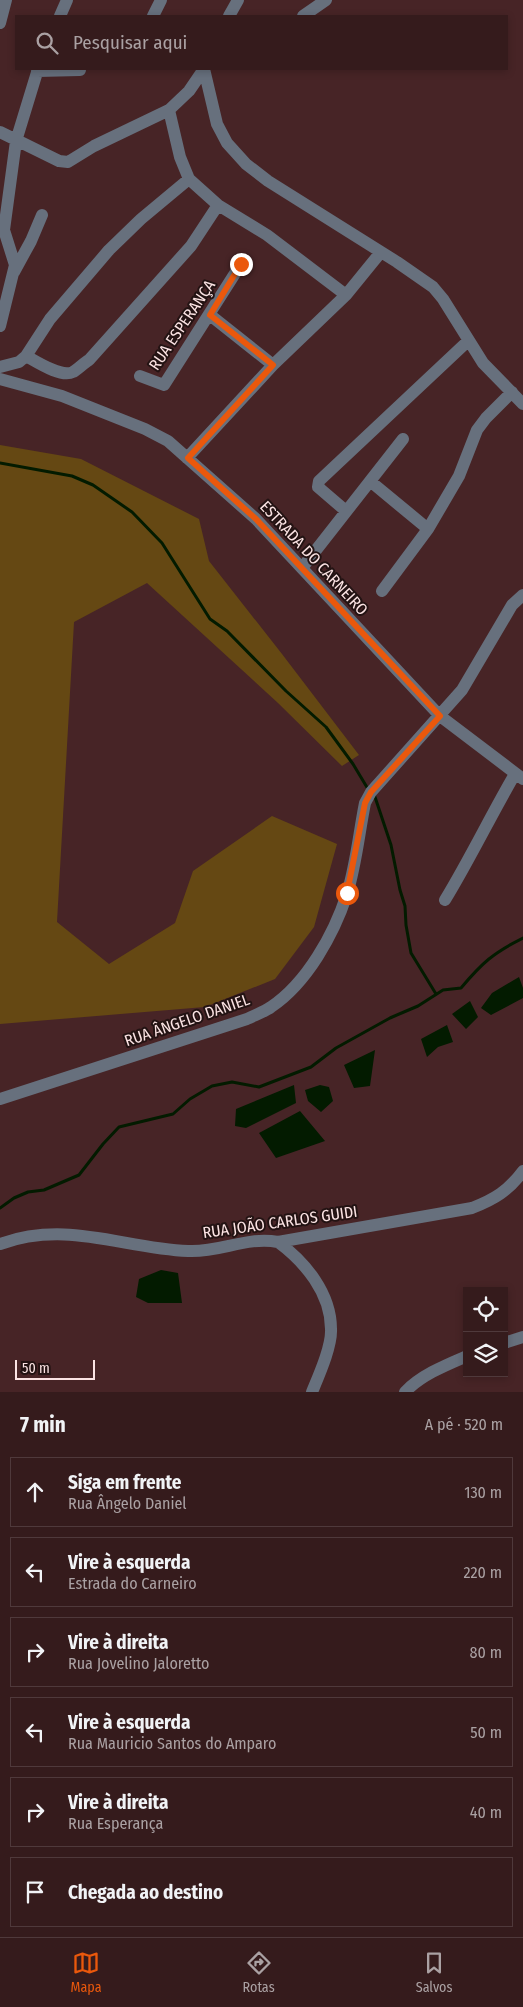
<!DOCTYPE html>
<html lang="pt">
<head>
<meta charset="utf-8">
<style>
  body { margin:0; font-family:"Fira Sans Condensed",sans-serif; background:#3d2425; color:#f1f3f6 }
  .controls { position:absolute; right:15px; bottom:15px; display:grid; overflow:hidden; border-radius:0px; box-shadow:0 2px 8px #0003 }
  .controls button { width:45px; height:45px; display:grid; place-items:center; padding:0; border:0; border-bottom:1px solid #4f393b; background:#351b1c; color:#f1f3f6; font:25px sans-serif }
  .scale { position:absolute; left:15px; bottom:12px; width:80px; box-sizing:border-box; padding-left:5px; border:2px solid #fbe3e3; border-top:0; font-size:14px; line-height:18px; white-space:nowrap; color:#fbe3e3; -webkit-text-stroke:4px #231313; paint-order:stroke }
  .stop { position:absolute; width:15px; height:15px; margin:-11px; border:4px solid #ea580c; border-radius:50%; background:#fff }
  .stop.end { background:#ea580c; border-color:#fff; box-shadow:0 1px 5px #0008 }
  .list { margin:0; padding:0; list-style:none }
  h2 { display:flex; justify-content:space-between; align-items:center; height:65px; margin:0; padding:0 20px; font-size:21px }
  h2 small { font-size:16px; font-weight:400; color:#aaa1a3 }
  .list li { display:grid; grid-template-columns:32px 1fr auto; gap:15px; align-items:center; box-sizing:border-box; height:70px; margin:0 10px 10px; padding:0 10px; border:1px solid #4f393b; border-radius:0px }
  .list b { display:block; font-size:19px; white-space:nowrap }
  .list p { margin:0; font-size:16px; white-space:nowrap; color:#aaa1a3 }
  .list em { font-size:16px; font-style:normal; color:#aaa1a3 }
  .icon { flex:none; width:28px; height:28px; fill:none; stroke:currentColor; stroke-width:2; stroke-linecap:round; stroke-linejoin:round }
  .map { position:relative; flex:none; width:523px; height:1392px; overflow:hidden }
  .search { position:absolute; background:#351b1c; box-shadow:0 2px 8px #0003; left:15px; right:15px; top:15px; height:55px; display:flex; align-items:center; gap:12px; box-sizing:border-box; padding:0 18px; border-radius:0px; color:#aaa1a3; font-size:19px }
  .sheet { height:545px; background:#351b1c }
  nav { display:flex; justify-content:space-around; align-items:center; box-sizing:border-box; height:70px; border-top:1px solid #4f393b; background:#351b1c; font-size:14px; color:#aaa1a3 }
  nav a { display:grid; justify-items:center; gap:2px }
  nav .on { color:#ea580c }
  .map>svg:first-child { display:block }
</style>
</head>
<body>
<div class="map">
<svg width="523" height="1392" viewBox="0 0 523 1392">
  <rect width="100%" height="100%" fill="#472426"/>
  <path fill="#654813" d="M0,445L81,459L199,519L209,561L282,654L359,755L342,766L278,703L147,583L74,622L57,922L109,964L175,923L193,871L272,816L337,844L314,927L275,979L205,1007L0,1024Z"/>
  <path fill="#031b00" d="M519,977L523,988V998L491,1015L481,1008L492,993Z
    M470,1001L478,1017L466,1029L452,1014Z
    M447,1025L453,1042L438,1047L427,1057L421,1039Z
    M375,1050L370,1086L354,1088L344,1065Z
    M294,1085L296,1103L246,1128L235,1126L236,1109Z
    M320,1085L329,1087L333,1101L321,1112L308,1101L305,1090Z
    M300,1111L325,1141L276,1158L259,1133Z
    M161,1270L178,1273L182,1303H148L136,1297L139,1279Z"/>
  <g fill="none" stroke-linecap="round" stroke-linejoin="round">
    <path stroke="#031b00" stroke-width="3" d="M0,463L72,476L93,485L132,512L162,543L210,619L227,631L286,691L326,727L353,764L368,789
      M375,797L391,845L400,890L405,906L406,925L411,953L436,994
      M0,1208L14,1198L28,1192L44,1190L79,1175L103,1144L119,1127L173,1114L190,1099L212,1086L232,1082L259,1087L311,1067L336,1048L390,1018L418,1006L443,990L461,988C482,963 493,953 523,938"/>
    <path stroke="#67707d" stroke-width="12" d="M60,16L67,0
      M153,16L161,0
      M229,16L238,0
      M303,16L326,0
      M0,23L6,0
      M204,69L217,124L227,143L246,164L268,181L397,262L433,287L443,299L483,363L523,404
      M37,71L80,70
      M169,110L180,157L189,179L218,205L267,235L346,295
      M0,132L59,161L68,162L94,146L169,110L189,91L204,69
      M14,272L31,241L42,215
      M210,315L273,365
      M0,326L15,265L4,230L16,141L38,69
      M26,356C37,362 61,378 73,372C78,369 84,363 89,360L191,246L218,205
      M0,367L19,362L26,356L50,319L109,250L141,219L189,179
      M140,376L164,385L241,264
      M0,379L62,396L145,429L168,441L256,519L440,716L523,779
      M187,458L273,365L346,295L381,252
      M370,481L428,529
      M346,511L318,487L319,481L468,341
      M302,568L403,439
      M382,591L428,529L459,476L477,430L486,418L512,392
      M445,900C470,859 491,815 515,774
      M0,1099L247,1019C255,1015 264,1012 271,1007C307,983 334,934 347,894C356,865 359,833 365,803L371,792L462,690L512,605L523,595
      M278,1242C305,1262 331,1293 331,1329C332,1346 319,1375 312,1392
      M0,1244C67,1220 122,1248 188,1251C219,1253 247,1236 278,1242L472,1208C495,1199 508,1191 523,1171
      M504,1343L523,1337
      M405,1392C421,1375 446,1365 467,1356"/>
  </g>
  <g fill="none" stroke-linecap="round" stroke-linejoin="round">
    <path stroke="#ea580c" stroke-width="6" d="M241,264L210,315L273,365L188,458L256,519L440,716L371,792L365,803L347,893"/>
  </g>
  <g text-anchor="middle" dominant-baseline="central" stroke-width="4" stroke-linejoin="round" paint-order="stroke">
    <g font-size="16" fill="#fbe3e3" stroke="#231313">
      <text transform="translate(182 325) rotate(-56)">RUA ESPERANÇA</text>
      <text transform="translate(314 558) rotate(47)">ESTRADA DO CARNEIRO</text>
      <text transform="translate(187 1020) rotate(-19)">RUA ÂNGELO DANIEL</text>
      <text transform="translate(280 1222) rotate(-8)">RUA JOÃO CARLOS GUIDI</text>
    </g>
  </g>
</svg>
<div class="controls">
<button><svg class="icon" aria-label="locate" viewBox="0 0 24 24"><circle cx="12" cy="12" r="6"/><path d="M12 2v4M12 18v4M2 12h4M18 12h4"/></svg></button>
<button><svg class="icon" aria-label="layers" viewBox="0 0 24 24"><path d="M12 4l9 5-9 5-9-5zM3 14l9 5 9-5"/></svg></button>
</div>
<div class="scale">50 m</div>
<div class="stop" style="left:347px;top:893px"></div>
<div class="stop end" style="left:241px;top:264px"></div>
<div class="search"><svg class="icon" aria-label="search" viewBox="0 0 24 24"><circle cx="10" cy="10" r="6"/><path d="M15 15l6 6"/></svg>Pesquisar aqui</div>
</div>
<section class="sheet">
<h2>7 min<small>A pé · 520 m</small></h2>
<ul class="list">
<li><svg class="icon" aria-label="ahead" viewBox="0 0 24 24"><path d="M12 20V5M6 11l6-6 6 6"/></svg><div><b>Siga em frente</b><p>Rua Ângelo Daniel</p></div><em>130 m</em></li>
<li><svg class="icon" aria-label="left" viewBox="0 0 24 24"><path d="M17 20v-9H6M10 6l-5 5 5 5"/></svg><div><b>Vire à esquerda</b><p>Estrada do Carneiro</p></div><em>220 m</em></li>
<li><svg class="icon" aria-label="right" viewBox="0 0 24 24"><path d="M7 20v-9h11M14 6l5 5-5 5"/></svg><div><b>Vire à direita</b><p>Rua Jovelino Jaloretto</p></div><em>80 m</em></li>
<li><svg class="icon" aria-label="left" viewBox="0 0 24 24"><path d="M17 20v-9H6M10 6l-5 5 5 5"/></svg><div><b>Vire à esquerda</b><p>Rua Mauricio Santos do Amparo</p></div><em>50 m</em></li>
<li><svg class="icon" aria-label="right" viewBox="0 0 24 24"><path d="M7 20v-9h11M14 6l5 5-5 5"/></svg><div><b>Vire à direita</b><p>Rua Esperança</p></div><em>40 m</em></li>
<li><svg class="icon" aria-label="arrive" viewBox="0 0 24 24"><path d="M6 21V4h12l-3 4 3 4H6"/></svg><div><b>Chegada ao destino</b></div></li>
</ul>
</section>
<nav>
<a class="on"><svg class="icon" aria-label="map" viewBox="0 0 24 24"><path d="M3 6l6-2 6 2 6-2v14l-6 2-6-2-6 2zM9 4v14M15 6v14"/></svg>Mapa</a>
<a><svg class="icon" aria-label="directions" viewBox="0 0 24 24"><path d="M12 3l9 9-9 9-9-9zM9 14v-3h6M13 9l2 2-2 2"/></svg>Rotas</a>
<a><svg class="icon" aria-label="saved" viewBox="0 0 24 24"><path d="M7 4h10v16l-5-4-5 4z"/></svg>Salvos</a>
</nav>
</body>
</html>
